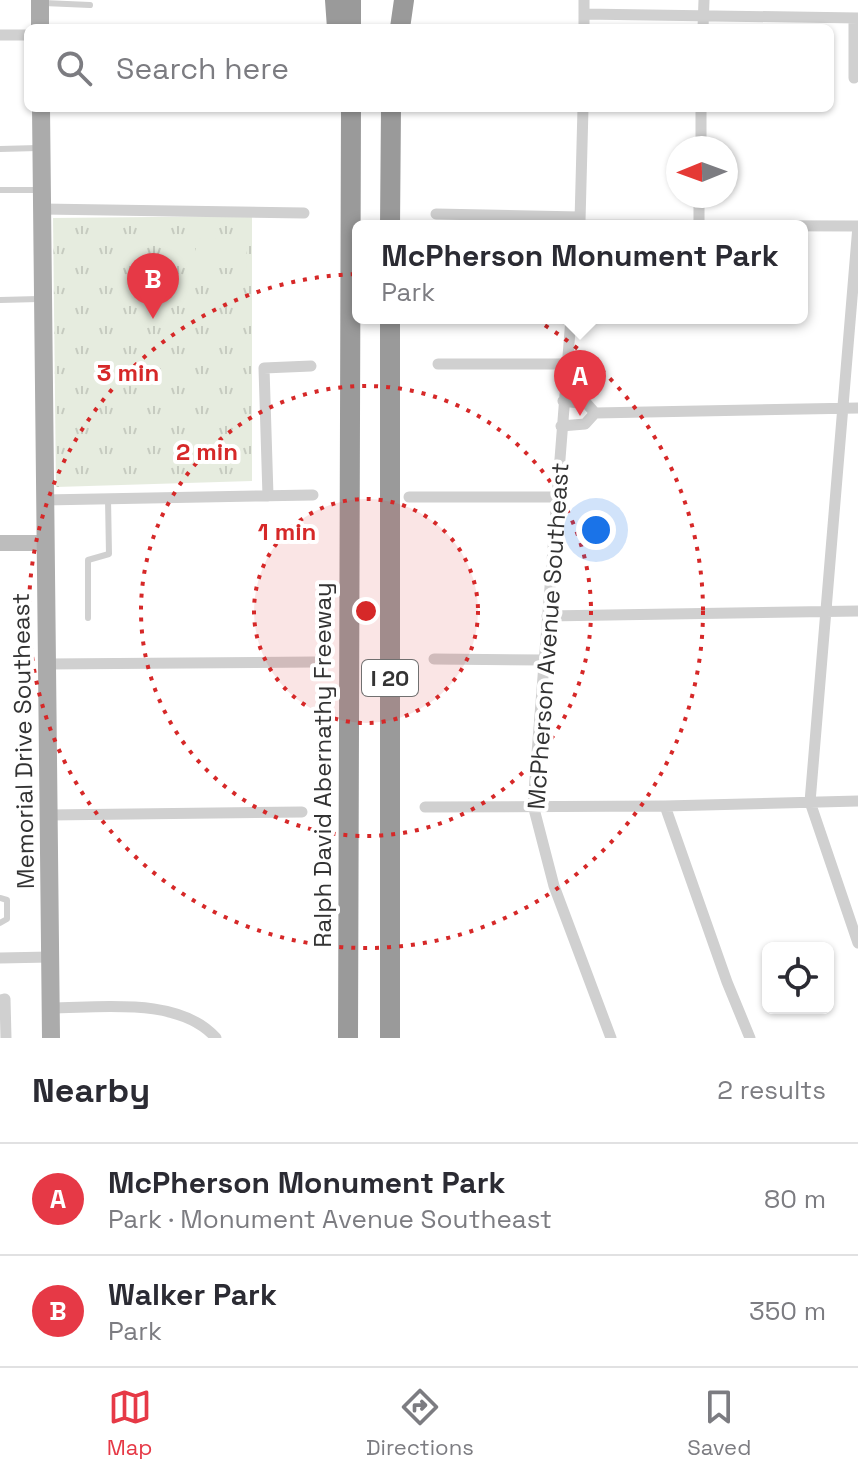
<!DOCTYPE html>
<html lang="en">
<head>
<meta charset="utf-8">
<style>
  body { margin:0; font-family:"Space Grotesk",sans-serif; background:#f2f2f3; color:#2b2b33 }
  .controls { position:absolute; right:24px; bottom:24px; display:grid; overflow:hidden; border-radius:12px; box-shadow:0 2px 6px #0004 }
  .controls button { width:72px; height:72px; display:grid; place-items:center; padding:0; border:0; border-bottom:2px solid #e1e1e2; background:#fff; color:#2b2b33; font:40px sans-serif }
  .compass { position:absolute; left:666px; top:136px; width:72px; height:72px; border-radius:50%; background:#fff; box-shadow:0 2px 6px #0004; rotate:269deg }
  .you { position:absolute; left:596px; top:530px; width:28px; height:28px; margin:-20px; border:6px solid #fff; border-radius:50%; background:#1a73e8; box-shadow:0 0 0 12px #1a73e833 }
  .badge { display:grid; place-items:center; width:52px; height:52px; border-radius:50%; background:#e63946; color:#fff; font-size:26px; font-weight:700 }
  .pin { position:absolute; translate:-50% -66px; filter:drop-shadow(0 2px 4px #0008) }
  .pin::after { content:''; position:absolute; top:42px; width:28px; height:24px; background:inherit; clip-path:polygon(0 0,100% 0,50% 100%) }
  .popup { position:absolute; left:352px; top:220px; width:456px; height:104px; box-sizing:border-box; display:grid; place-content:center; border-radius:12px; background:#fff; filter:drop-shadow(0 2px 6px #0005); font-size:26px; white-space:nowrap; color:#7c7c81 }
  .popup b { font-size:30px; color:#2b2b33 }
  .popup::after { content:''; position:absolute; left:50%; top:100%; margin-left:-16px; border:16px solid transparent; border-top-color:#fff }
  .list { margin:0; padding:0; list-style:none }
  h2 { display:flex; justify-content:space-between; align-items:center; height:104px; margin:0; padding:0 32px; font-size:34px }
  h2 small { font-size:26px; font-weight:400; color:#7c7c81 }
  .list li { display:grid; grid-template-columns:52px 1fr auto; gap:24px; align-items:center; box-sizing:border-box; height:112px; padding:0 32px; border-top:2px solid #e1e1e2 }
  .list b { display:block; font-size:30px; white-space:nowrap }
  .list p { margin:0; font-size:26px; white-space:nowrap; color:#7c7c81 }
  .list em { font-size:26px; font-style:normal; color:#7c7c81 }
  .icon { flex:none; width:44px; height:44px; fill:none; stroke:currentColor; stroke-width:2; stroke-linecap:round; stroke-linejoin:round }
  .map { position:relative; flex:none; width:858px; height:1038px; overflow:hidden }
  .search { position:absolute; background:#fff; box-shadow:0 2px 6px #0004; left:24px; right:24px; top:24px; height:88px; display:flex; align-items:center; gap:20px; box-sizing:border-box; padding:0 28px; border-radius:12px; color:#7c7c81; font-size:30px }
  .sheet { height:328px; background:#fff }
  nav { display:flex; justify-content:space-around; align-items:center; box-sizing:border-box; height:112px; border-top:2px solid #e1e1e2; background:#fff; font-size:22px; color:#7c7c81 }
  nav a { display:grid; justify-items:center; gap:4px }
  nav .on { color:#e63946 }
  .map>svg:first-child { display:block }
</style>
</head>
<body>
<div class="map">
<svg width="858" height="1038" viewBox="0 0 858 1038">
  <defs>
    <pattern id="grass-tufts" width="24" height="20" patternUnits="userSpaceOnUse" patternTransform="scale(2)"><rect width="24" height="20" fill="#e6ecdf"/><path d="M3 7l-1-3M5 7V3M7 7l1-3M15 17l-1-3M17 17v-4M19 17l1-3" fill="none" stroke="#c6cbc0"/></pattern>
  </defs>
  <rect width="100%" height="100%" fill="#fff"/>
  <path fill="url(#grass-tufts)" d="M252,216V481L56,487L53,218Z"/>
  <path fill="#e6ecdf" d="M242,238L246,243L247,268H200L196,264V239Z"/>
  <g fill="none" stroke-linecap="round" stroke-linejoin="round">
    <path stroke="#d0d0d0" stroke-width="6" d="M44,3L90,5
      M0,149L38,148
      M0,190H40
      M0,300L39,299
      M88,618V560L109,554L108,499
      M0,898L7,900V919L0,923"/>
    <path stroke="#d0d0d0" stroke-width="11" d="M584,14L858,18
      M584,28V0
      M703,28L704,0
      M0,35H28
      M854,78V18
      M701,148V108
      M42,209L304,213
      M436,214L580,217
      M580,221L583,108
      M580,225L858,226
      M699,225V196
      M858,226L810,802L858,943
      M571,318L533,805L554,886L611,1038
      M438,364H567
      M563,401L587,404L595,413L858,408
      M561,426L585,424L595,413
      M268,496L264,368L311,366
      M409,497H557
      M44,500L313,495
      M547,616L858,611
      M434,659L544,660
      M47,664L315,662
      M665,806L727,982L750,1038
      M425,807L665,806L858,801
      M49,815L302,812
      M0,958L50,957
      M0,1000L5,999L6,1038
      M50,1008C100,1008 179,996 216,1038"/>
    <path stroke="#bdbdbd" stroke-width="16" d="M0,543H44"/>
    <path stroke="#ababab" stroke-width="18" d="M40,0V28
      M41,108L51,1038"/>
    <path stroke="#9a9a9a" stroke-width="20" d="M335,0L337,28
      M351,28V0
      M400,28L404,0
      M390,226L391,108
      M390,318V1038
      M348,1038L351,108"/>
  </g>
  <circle cx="366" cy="611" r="112" fill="#d62828" fill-opacity=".12"/>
  <g fill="none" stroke="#d62828" stroke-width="4" stroke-dasharray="4 8">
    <circle cx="366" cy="611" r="112"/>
    <circle cx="366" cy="611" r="225"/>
    <circle cx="366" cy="611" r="337"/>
  </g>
  <g text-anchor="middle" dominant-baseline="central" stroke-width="8" stroke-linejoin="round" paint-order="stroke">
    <rect fill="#fff" stroke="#707070" stroke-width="2" x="362" y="660" width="56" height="36" rx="6"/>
    <g font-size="22" font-weight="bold" fill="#333">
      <text x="390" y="678">I 20</text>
    </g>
    <g font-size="24" fill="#333" stroke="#fff">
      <text transform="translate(548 636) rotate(-86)">McPherson Avenue Southeast</text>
      <text transform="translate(23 741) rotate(-91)">Memorial Drive Southeast</text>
      <text transform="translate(322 765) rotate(-90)">Ralph David Abernathy Freeway</text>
    </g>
  </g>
  <circle cx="366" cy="611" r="12" fill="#d62828" stroke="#fff" stroke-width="4"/>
  <g font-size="24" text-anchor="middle" font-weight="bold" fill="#d62828" stroke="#fff" stroke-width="8" stroke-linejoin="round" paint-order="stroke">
    <text x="128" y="381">3 min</text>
    <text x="207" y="460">2 min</text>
    <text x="287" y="540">1 min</text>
  </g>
</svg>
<div class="controls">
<button><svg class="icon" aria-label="locate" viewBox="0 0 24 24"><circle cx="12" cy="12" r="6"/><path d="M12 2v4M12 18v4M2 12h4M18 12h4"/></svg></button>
</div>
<svg class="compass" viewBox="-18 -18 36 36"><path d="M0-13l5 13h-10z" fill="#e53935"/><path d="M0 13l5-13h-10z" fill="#7c7c81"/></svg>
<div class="you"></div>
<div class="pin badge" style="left:580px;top:416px">A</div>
<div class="popup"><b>McPherson Monument Park</b>Park</div>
<div class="pin badge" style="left:153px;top:319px">B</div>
<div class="search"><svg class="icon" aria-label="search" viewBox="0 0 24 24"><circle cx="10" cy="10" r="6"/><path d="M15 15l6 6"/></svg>Search here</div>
</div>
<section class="sheet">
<h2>Nearby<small>2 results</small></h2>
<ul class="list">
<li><span class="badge">A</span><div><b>McPherson Monument Park</b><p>Park · Monument Avenue Southeast</p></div><em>80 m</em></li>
<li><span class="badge">B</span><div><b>Walker Park</b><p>Park</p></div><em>350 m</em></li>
</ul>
</section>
<nav>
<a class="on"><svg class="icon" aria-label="map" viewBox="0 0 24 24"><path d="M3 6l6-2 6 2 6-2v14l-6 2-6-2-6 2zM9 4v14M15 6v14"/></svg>Map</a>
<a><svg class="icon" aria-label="directions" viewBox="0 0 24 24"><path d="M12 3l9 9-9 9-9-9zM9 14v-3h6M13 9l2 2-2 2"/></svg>Directions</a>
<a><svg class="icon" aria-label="saved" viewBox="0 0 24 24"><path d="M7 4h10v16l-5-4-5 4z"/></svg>Saved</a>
</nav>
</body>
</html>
